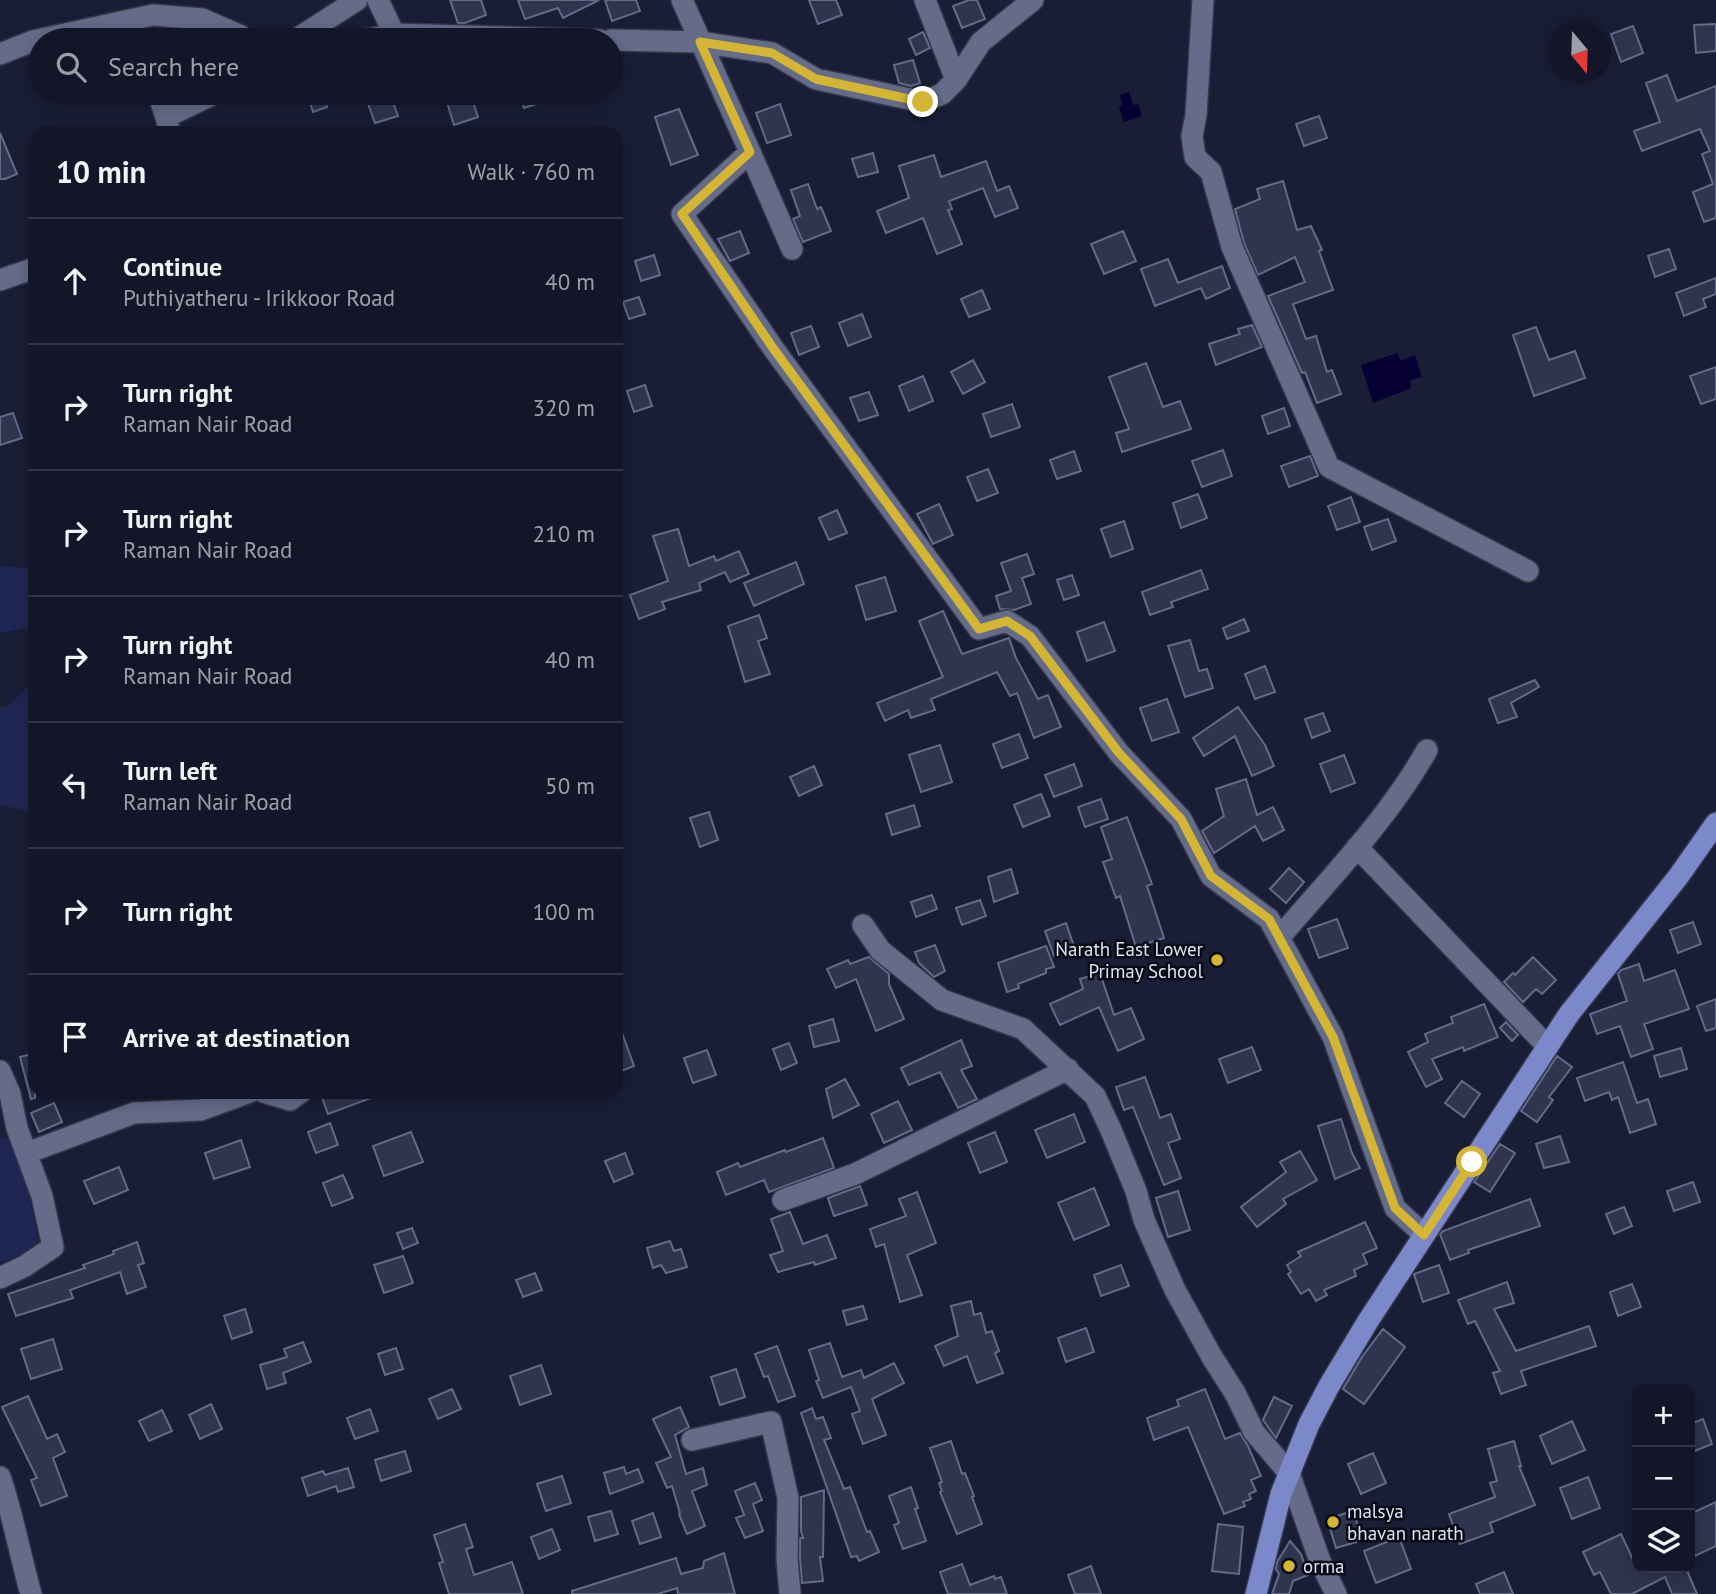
<!DOCTYPE html>
<html lang="en">
<head>
<meta charset="utf-8">
<style>
  body { margin:0; font-family:"PT Sans",sans-serif; background:#202334; color:#f1f3f6 }
  .controls { position:absolute; right:21px; bottom:21px; display:grid; overflow:hidden; border-radius:14px; box-shadow:0 4px 18px #0003 }
  .controls button { width:63px; height:63px; display:grid; place-items:center; padding:0; border:0; border-bottom:2px solid #323545; background:#131628; color:#f1f3f6; font:35px sans-serif }
  .compass { position:absolute; left:1548px; top:21px; width:63px; height:63px; border-radius:50%; background:#131628; box-shadow:0 4px 18px #0003; rotate:161deg }
  .stop { position:absolute; width:21px; height:21px; margin:-16px; border:5px solid #d5b534; border-radius:50%; background:#fff }
  .stop.end { background:#d5b534; border-color:#fff; box-shadow:0 2px 7px #0008 }
  .list { margin:0; padding:0; list-style:none }
  h2 { display:flex; justify-content:space-between; align-items:center; height:91px; margin:0; padding:0 28px; font-size:30px }
  h2 small { font-size:23px; font-weight:400; color:#9d9fa8 }
  .list li { display:grid; grid-template-columns:46px 1fr auto; gap:21px; align-items:center; box-sizing:border-box; height:126px; padding:0 28px; border-top:2px solid #323545 }
  .list b { display:block; font-size:26px; white-space:nowrap }
  .list p { margin:0; font-size:23px; white-space:nowrap; color:#9d9fa8 }
  .list em { font-size:23px; font-style:normal; color:#9d9fa8 }
  .icon { flex:none; width:38px; height:38px; fill:none; stroke:currentColor; stroke-width:2; stroke-linecap:round; stroke-linejoin:round }
  .map { position:relative; flex:none; width:1716px; height:1594px; overflow:hidden }
  .search { position:absolute; background:#131628; box-shadow:0 4px 18px #0003; left:28px; top:28px; width:595px; height:77px; display:flex; align-items:center; gap:18px; box-sizing:border-box; padding:0 24px; border-radius:38px; color:#9d9fa8; font-size:26px }
  .panel { position:absolute; background:#131628; box-shadow:0 4px 18px #0003; left:28px; top:126px; width:595px; height:973px; border-radius:21px }
  .map>svg:first-child { display:block }
</style>
</head>
<body>
<div class="map">
<svg width="1716" height="1594" viewBox="0 0 1716 1594">
  <rect width="100%" height="100%" fill="#191e36"/>
  <path fill="#202653" d="M0,566L35,569V632L30,628L0,633Z
    M35,680V812L0,805V707L9,705Z
    M7,1137L28,1189L38,1242L18,1256L0,1262V1138Z"/>
  <path fill="#060132" d="M1129,92L1133,105L1138,104L1142,116L1124,122L1119,108L1122,104L1120,95Z
    M1397,353L1401,361L1415,355L1422,377L1410,380L1411,388L1373,403L1361,365Z"/>
  <path fill="#2f344f" stroke="#646b88" stroke-width="2" d="M450,0H481L486,15L465,23H458Z
    M518,0H599L563,18L558,8L525,19Z
    M605,0H636L640,11L612,21Z
    M809,0H836L842,15L818,24Z
    M969,0H977L985,19L962,28L953,6Z
    M1716,24V51L1696,53L1694,25Z
    M1633,26L1643,53L1621,62L1611,34Z
    M923,32L930,48L916,55L909,39Z
    M913,60L920,83L911,86L899,83L894,65Z
    M1667,75L1677,101L1716,86V218L1704,222L1693,192L1713,184L1702,154L1710,151L1700,129L1642,151L1634,131L1660,122L1646,83Z
    M317,93H323L327,107L313,112L308,96Z
    M465,93H470L478,117L454,125L446,99Z
    M519,93H534L537,104L524,108Z
    M390,94L398,116L375,123L367,101Z
    M780,104L791,135L767,143L756,113Z
    M679,109L698,155L671,165L655,117Z
    M1319,116L1327,138L1304,146L1296,124Z
    M0,133L17,174L5,179H0Z
    M873,153L878,172L858,177L852,159Z
    M934,155L941,177L986,161L997,191L1009,186L1018,208L995,217L983,188L949,201L952,209L948,210L962,244L937,254L923,218L886,233L877,211L909,198L899,166Z
    M1283,181L1297,230L1311,226L1322,250L1319,251L1333,290L1293,304L1306,339L1316,336L1327,372L1332,370L1341,394L1317,403L1305,372L1302,373L1268,296L1305,282L1295,257L1258,275L1244,243L1235,209L1260,199L1257,189Z
    M808,184L817,209L821,207L831,231L803,242L793,219L800,216L791,190Z
    M740,231L749,253L730,261L718,239Z
    M1123,231L1136,261L1104,274L1091,244Z
    M1669,249L1676,269L1655,277L1648,256Z
    M654,255L660,275L641,281L635,261Z
    M1168,259L1178,283L1222,266L1230,288L1206,299L1201,288L1155,306L1141,269Z
    M1716,278V294L1703,299L1706,307L1684,316L1676,293Z
    M982,290L990,309L969,317L961,299Z
    M639,297L645,314L629,319L623,302Z
    M862,314L871,337L848,346L839,323Z
    M1252,325L1262,347L1216,365L1209,344L1240,334L1238,329Z
    M811,326L819,347L799,355L791,333Z
    M1536,327L1549,360L1575,351L1585,378L1534,396L1513,335Z
    M973,360L985,382L963,394L951,372Z
    M1146,363L1163,407L1180,401L1191,429L1122,452L1116,433L1129,429L1109,377Z
    M1716,367V399L1701,404L1690,376Z
    M923,376L933,401L909,411L899,386Z
    M645,385L652,406L634,412L627,391Z
    M869,392L878,415L859,421L850,398Z
    M1012,404L1020,427L991,437L983,414Z
    M1284,408L1290,426L1268,434L1262,416Z
    M13,413L22,438L0,445V417Z
    M1223,450L1232,476L1202,487L1192,461Z
    M1074,451L1081,471L1057,479L1050,460Z
    M1310,456L1318,476L1289,487L1281,466Z
    M988,469L998,493L977,501L967,477Z
    M1198,494L1207,518L1181,528L1173,503Z
    M1351,497L1360,522L1337,530L1328,506Z
    M939,504L953,535L933,544L917,514Z
    M837,510L847,533L829,540L819,518Z
    M1388,519L1396,541L1372,550L1364,527Z
    M1124,521L1133,549L1111,557L1101,529Z
    M678,529L689,566L714,556L716,561L739,551L749,574L730,582L725,572L699,583L701,590L662,602L665,609L639,619L630,595L668,581L653,536Z
    M1027,554L1034,574L1022,578L1031,604L1014,610L1000,609L996,596L1011,591L1001,563Z
    M796,562L804,584L754,606L744,583Z
    M1201,570L1208,589L1171,602L1173,607L1150,615L1142,592Z
    M1072,575L1079,595L1064,600L1057,580Z
    M885,577L896,611L866,620L856,586Z
    M943,611L962,654L1009,638L1016,658L1038,699L1048,695L1061,727L1034,738L1017,693L1010,696L997,672L931,699L935,710L911,718L908,710L885,721L877,703L943,677L919,621Z
    M759,615L767,638L758,641L770,674L745,682L728,626Z
    M1244,619L1249,631L1227,639L1223,628Z
    M1104,622L1115,651L1087,661L1077,632Z
    M1190,640L1199,671L1207,669L1213,688L1185,697L1168,646Z
    M1265,666L1275,692L1255,699L1245,674Z
    M1535,680L1539,687L1511,703L1517,717L1498,723L1489,699Z
    M1167,699L1179,732L1152,741L1140,708Z
    M1238,707L1265,745L1274,766L1252,776L1235,736L1204,756L1193,738Z
    M1323,713L1330,731L1312,738L1305,719Z
    M1019,734L1028,758L1002,768L993,744Z
    M940,745L952,782L921,792L909,755Z
    M1344,755L1355,783L1331,792L1320,764Z
    M1074,764L1082,786L1054,797L1045,775Z
    M814,766L822,785L799,796L790,777Z
    M1246,779L1257,815L1273,807L1284,830L1263,841L1255,826L1214,853L1202,831L1224,816L1216,789Z
    M1041,794L1050,816L1023,827L1014,805Z
    M1101,799L1108,819L1085,827L1078,807Z
    M914,805L920,826L892,835L886,814Z
    M709,812L718,840L700,847L690,818Z
    M1127,817L1152,884L1147,886L1164,938L1136,947L1120,896L1116,898L1103,862L1112,859L1101,827Z
    M1289,868L1304,882L1286,903L1270,889Z
    M1011,869L1018,893L994,902L988,877Z
    M932,895L937,909L916,917L911,902Z
    M980,900L986,916L962,925L956,908Z
    M1337,919L1348,948L1319,958L1308,929Z
    M1693,922L1701,944L1678,953L1670,930Z
    M1066,923L1075,949L1054,956L1045,931Z
    M935,945L945,971L934,977L919,963L915,952Z
    M1046,946L1054,967L1046,969V973L1018,984L1019,988L1007,992L998,963Z
    M869,957L889,974V984L904,1019L876,1031L856,979L836,988L827,969L848,960L850,964Z
    M1533,957L1556,980L1542,994L1536,989L1523,1002L1504,982L1513,973L1515,975Z
    M1639,964L1644,981L1675,970L1689,1009L1644,1024L1653,1049L1631,1057L1620,1026L1597,1034L1590,1014L1627,1001L1618,974L1621,970Z
    M1100,973L1114,1015L1131,1008L1144,1039L1118,1051L1099,1007L1060,1025L1050,1004L1083,989L1080,979Z
    M1716,999V1028L1706,1031L1697,1006Z
    M1484,1004L1498,1037L1464,1051L1463,1047L1432,1059L1442,1079L1426,1087L1408,1052L1428,1042L1425,1034L1453,1023L1451,1017Z
    M833,1019L839,1041L814,1047L809,1026Z
    M616,1022H618L634,1066L616,1073Z
    M1506,1022L1518,1035L1512,1041L1500,1028Z
    M961,1040L972,1066L961,1070L977,1099L958,1108L940,1072L909,1085L901,1068Z
    M789,1043L797,1063L781,1070L773,1049Z
    M1252,1047L1261,1070L1228,1083L1219,1059Z
    M1681,1048L1687,1069L1660,1077L1654,1056Z
    M707,1050L716,1075L693,1083L684,1058Z
    M35,1053V1098L31,1099L20,1057Z
    M1557,1056L1572,1067L1549,1097L1553,1100L1537,1122L1521,1111Z
    M1623,1062L1637,1103L1648,1099L1656,1124L1630,1133L1618,1097L1612,1100L1609,1092L1585,1101L1577,1078Z
    M1145,1077L1160,1118L1171,1114L1180,1139L1168,1143L1181,1178L1164,1185L1133,1107L1124,1110L1116,1087Z
    M845,1079L859,1105L833,1118L826,1089Z
    M1462,1081L1480,1094L1464,1117L1445,1103Z
    M320,1092H387L328,1114Z
    M898,1101L912,1130L884,1143L871,1114Z
    M54,1103L62,1122L39,1132L31,1113Z
    M1074,1114L1085,1142L1047,1158L1035,1130Z
    M1341,1119L1352,1153L1360,1168L1335,1179L1318,1126Z
    M330,1123L338,1145L316,1153L308,1132Z
    M411,1132L423,1162L384,1176L373,1146Z
    M995,1132L1007,1162L980,1173L968,1143Z
    M1560,1136L1569,1162L1544,1168L1536,1144Z
    M823,1138L834,1168L769,1192L764,1180L726,1195L717,1172L738,1163L740,1167L785,1150L786,1152Z
    M241,1140L250,1167L214,1179L205,1153Z
    M1500,1144L1515,1153L1490,1192L1474,1182Z
    M1300,1151L1317,1180L1283,1199L1286,1204L1257,1227L1241,1207L1286,1172L1280,1162Z
    M625,1153L633,1174L614,1182L605,1161Z
    M119,1167L128,1190L94,1204L84,1181Z
    M343,1175L353,1198L332,1206L323,1183Z
    M1693,1182L1700,1202L1674,1211L1667,1191Z
    M860,1186L867,1205L834,1216L828,1198Z
    M1094,1188L1109,1225L1074,1240L1058,1203Z
    M1178,1191L1190,1230L1168,1237L1156,1198Z
    M917,1192L936,1243L907,1255L922,1295L900,1302L884,1244L876,1247L870,1229L906,1216L899,1199Z
    M1530,1199L1540,1226L1468,1250L1469,1253L1450,1260L1440,1234L1443,1231Z
    M1624,1207L1632,1226L1614,1234L1606,1214Z
    M790,1212L803,1244L827,1235L836,1258L815,1265L814,1262L778,1272L770,1255L783,1251L771,1219Z
    M1365,1222L1377,1248L1363,1254L1367,1264L1354,1270L1356,1276L1324,1290L1327,1295L1316,1301L1309,1289L1301,1294L1288,1274L1291,1272L1287,1265L1301,1256L1298,1252Z
    M412,1228L418,1243L403,1249L397,1233Z
    M670,1241L674,1251L681,1249L687,1267L666,1273L661,1265L653,1268L647,1248Z
    M137,1242L144,1263L138,1265L146,1287L127,1294L120,1272L70,1290L73,1298L16,1316L8,1294L85,1268L83,1265L114,1254L113,1251Z
    M403,1256L413,1283L384,1293L374,1265Z
    M1121,1265L1129,1286L1101,1296L1094,1275Z
    M1439,1265L1449,1293L1423,1302L1414,1274Z
    M535,1273L542,1290L523,1297L516,1280Z
    M1507,1282L1514,1303L1494,1309L1516,1351L1589,1326L1596,1346L1521,1371L1526,1385L1501,1394L1493,1373L1500,1371L1475,1321L1468,1324L1458,1300Z
    M1632,1284L1641,1307L1618,1316L1610,1292Z
    M971,1301L974,1315L981,1313L986,1333L992,1331L999,1351L995,1353L1003,1373L977,1383L967,1356L944,1366L935,1346L958,1336L951,1306Z
    M863,1306L867,1319L847,1325L843,1311Z
    M245,1309L252,1332L232,1339L224,1316Z
    M1086,1328L1094,1352L1066,1362L1058,1338Z
    M1383,1329L1405,1347L1364,1404L1343,1389L1362,1357Z
    M53,1339L62,1369L31,1379L21,1349Z
    M303,1342L311,1362L283,1373L286,1383L267,1389L260,1365L287,1357L284,1349Z
    M830,1343L842,1377L861,1370L864,1378L894,1363L904,1383L872,1399L886,1435L863,1444L852,1414L860,1411L851,1387L823,1398L816,1381L819,1380L809,1350Z
    M777,1346L795,1396L778,1402L768,1376L764,1377L755,1354Z
    M396,1348L403,1369L385,1375L378,1354Z
    M541,1365L551,1394L520,1405L510,1376Z
    M736,1369L745,1397L720,1405L711,1377Z
    M452,1389L461,1409L438,1419L429,1399Z
    M1205,1389L1225,1439L1240,1433L1248,1446L1261,1476L1251,1480L1256,1491L1249,1494L1251,1499L1243,1502L1245,1506L1224,1514L1188,1427L1154,1440L1147,1418L1179,1406L1177,1400Z
    M28,1396L47,1439L57,1434L65,1452L53,1458L67,1496L41,1506L31,1480L37,1478L2,1407Z
    M1274,1397L1292,1406L1276,1438L1263,1420Z
    M211,1404L222,1429L200,1439L189,1415Z
    M680,1407L689,1427L675,1435L686,1474L703,1468L707,1485L692,1491L705,1526L687,1534L679,1514L680,1513L672,1486L667,1488L656,1463L671,1457L653,1419Z
    M812,1408L816,1419L823,1417L831,1438L824,1440L844,1489L850,1487L867,1532L870,1531L879,1552L859,1561L857,1556L851,1557L801,1413Z
    M370,1409L378,1431L355,1439L347,1418Z
    M162,1410L172,1431L149,1441L139,1421Z
    M1703,1419L1712,1444L1690,1453V1424Z
    M1572,1421L1585,1450L1552,1464L1540,1436Z
    M951,1441L962,1474L965,1473L974,1496L972,1497L982,1524L957,1534L940,1492L942,1491L939,1483L942,1482L930,1448Z
    M1514,1441L1521,1466H1519L1535,1505L1490,1523L1493,1532L1460,1544L1449,1514L1495,1497L1490,1483L1497,1481L1488,1449Z
    M405,1451L411,1471L381,1481L375,1460Z
    M1373,1453L1386,1483L1361,1494L1348,1464Z
    M624,1467L626,1474L638,1469L643,1482L610,1494L604,1473Z
    M348,1468L354,1487L338,1492L336,1486L308,1496L302,1478L323,1471L325,1475Z
    M562,1476L571,1503L546,1511L537,1484Z
    M1588,1477L1600,1508L1572,1519L1560,1488Z
    M755,1483L762,1500L753,1504L763,1531L745,1538L736,1518L744,1515L735,1491Z
    M911,1487L918,1508L915,1509L926,1541L903,1549L894,1525L899,1523L889,1496Z
    M824,1490L823,1557H820L823,1581L802,1583L800,1559V1538H803L801,1531V1497Z
    M1716,1502V1546L1695,1556L1690,1547V1514Z
    M611,1511L618,1534L595,1541L588,1517Z
    M1353,1511L1363,1540L1336,1548L1327,1519Z
    M653,1513L661,1537L640,1544L632,1521Z
    M465,1524L473,1547L466,1549L474,1575L512,1562L523,1594H449L439,1563L443,1562L434,1535Z
    M1218,1524L1243,1527L1239,1574L1212,1571Z
    M552,1529L560,1550L539,1559L531,1537Z
    M1621,1534L1634,1562H1637V1568H1686L1697,1594H1672L1665,1577L1632,1594H1611L1600,1572L1594,1575L1583,1552Z
    M1399,1537L1411,1569L1376,1583L1364,1551Z
    M1290,1541L1301,1554L1308,1575L1293,1581L1289,1594H1272L1279,1574L1276,1569L1277,1562Z
    M724,1553L735,1594H678L677,1588L658,1594H572V1591L676,1558L681,1574L703,1568L704,1561Z
    M962,1564L970,1585L994,1576L995,1579L1001,1577L1007,1594H948L940,1572Z
    M1091,1566L1101,1594H1075L1068,1575Z
    M1504,1572L1513,1594H1480L1476,1584Z"/>
  <g fill="none" stroke-linecap="round" stroke-linejoin="round">
    <g stroke="#35374c" stroke-width="24">
      <path id="minor" d="M378,0L394,34
        M682,0L750,152L682,214L773,348L979,629L1007,621L1030,636L1119,753L1181,819L1211,876L1269,919L1333,1037L1395,1208L1424,1235
        M925,0L956,80
        M1203,0L1196,115L1192,136L1195,157L1211,172L1232,247L1329,467L1528,571
        M295,40L357,0
        M364,40L394,34L600,40
        M611,40L700,42L772,53L816,79L923,102L942,94L956,80L981,42L1033,0
        M0,54L33,41L153,15L202,19L241,36L246,40
        M158,93L166,117
        M170,133L166,117L216,93
        M750,152L792,249
        M0,280L35,268
        M1357,847L1547,1046
        M863,925L880,950L942,1000L1023,1029L1095,1096L1111,1130L1136,1191L1144,1220L1175,1290L1212,1357L1235,1393L1254,1432L1289,1473L1320,1561L1336,1594
        M1279,938C1330,878 1388,819 1427,750
        M0,1071L10,1094L17,1128L42,1196L53,1247L25,1266L0,1278
        M263,1092L290,1100L301,1092
        M27,1153L134,1113L201,1110L250,1092
        M783,1200L855,1174L1068,1069
        M692,1440L771,1422L788,1498L787,1559L790,1594
        M0,1477C13,1515 20,1555 31,1594"/>
    </g>
    <g stroke="#35374c" stroke-width="24">
      <path id="major" d="M1256,1594L1281,1494L1309,1424L1329,1386L1368,1321L1569,1014L1678,877L1716,823"/>
    </g>
    <use href="#minor" stroke="#656c89" stroke-width="21"/>
    <use href="#major" stroke="#7b88ca" stroke-width="21"/>
  </g>
  <g fill="none" stroke-linecap="round" stroke-linejoin="round">
    <path stroke="#d5b534" stroke-width="9" d="M923,102L816,79L772,53L700,42L750,152L682,214L773,348L979,629L1007,621L1030,636L1119,753L1181,819L1211,876L1269,919L1333,1037L1395,1208L1424,1235L1472,1162"/>
  </g>
  <g fill="#d5b534" stroke="#070913" stroke-width="2.5">
    <circle cx="1217" cy="960" r="7"/>
    <circle cx="1333" cy="1522" r="7"/>
    <circle cx="1289" cy="1566" r="7"/>
  </g>
  <g text-anchor="middle" dominant-baseline="central" stroke-width="5" stroke-linejoin="round" paint-order="stroke">
    <g font-size="19" fill="#dee3f4" stroke="#070913" text-anchor="start">
      <text x="1203" y="949" text-anchor="end">Narath East Lower<tspan x="1203" dy="22">Primay School</tspan></text>
      <text x="1347" y="1511">malsya<tspan x="1347" dy="22">bhavan narath</tspan></text>
      <text x="1303" y="1566">orma</text>
    </g>
  </g>
</svg>
<div class="controls">
<button>+</button>
<button>−</button>
<button><svg class="icon" aria-label="layers" viewBox="0 0 24 24"><path d="M12 4l9 5-9 5-9-5zM3 14l9 5 9-5"/></svg></button>
</div>
<svg class="compass" viewBox="-18 -18 36 36"><path d="M0-13l5 13h-10z" fill="#e53935"/><path d="M0 13l5-13h-10z" fill="#9d9fa8"/></svg>
<div class="stop" style="left:1472px;top:1162px"></div>
<div class="stop end" style="left:923px;top:102px"></div>
<div class="search"><svg class="icon" aria-label="search" viewBox="0 0 24 24"><circle cx="10" cy="10" r="6"/><path d="M15 15l6 6"/></svg>Search here</div>
<section class="panel">
<h2>10 min<small>Walk · 760 m</small></h2>
<ul class="list">
<li><svg class="icon" aria-label="ahead" viewBox="0 0 24 24"><path d="M12 20V5M6 11l6-6 6 6"/></svg><div><b>Continue</b><p>Puthiyatheru - Irikkoor Road</p></div><em>40 m</em></li>
<li><svg class="icon" aria-label="right" viewBox="0 0 24 24"><path d="M7 20v-9h11M14 6l5 5-5 5"/></svg><div><b>Turn right</b><p>Raman Nair Road</p></div><em>320 m</em></li>
<li><svg class="icon" aria-label="right" viewBox="0 0 24 24"><path d="M7 20v-9h11M14 6l5 5-5 5"/></svg><div><b>Turn right</b><p>Raman Nair Road</p></div><em>210 m</em></li>
<li><svg class="icon" aria-label="right" viewBox="0 0 24 24"><path d="M7 20v-9h11M14 6l5 5-5 5"/></svg><div><b>Turn right</b><p>Raman Nair Road</p></div><em>40 m</em></li>
<li><svg class="icon" aria-label="left" viewBox="0 0 24 24"><path d="M17 20v-9H6M10 6l-5 5 5 5"/></svg><div><b>Turn left</b><p>Raman Nair Road</p></div><em>50 m</em></li>
<li><svg class="icon" aria-label="right" viewBox="0 0 24 24"><path d="M7 20v-9h11M14 6l5 5-5 5"/></svg><div><b>Turn right</b></div><em>100 m</em></li>
<li><svg class="icon" aria-label="arrive" viewBox="0 0 24 24"><path d="M6 21V4h12l-3 4 3 4H6"/></svg><div><b>Arrive at destination</b></div></li>
</ul>
</section>
</div>
</body>
</html>
